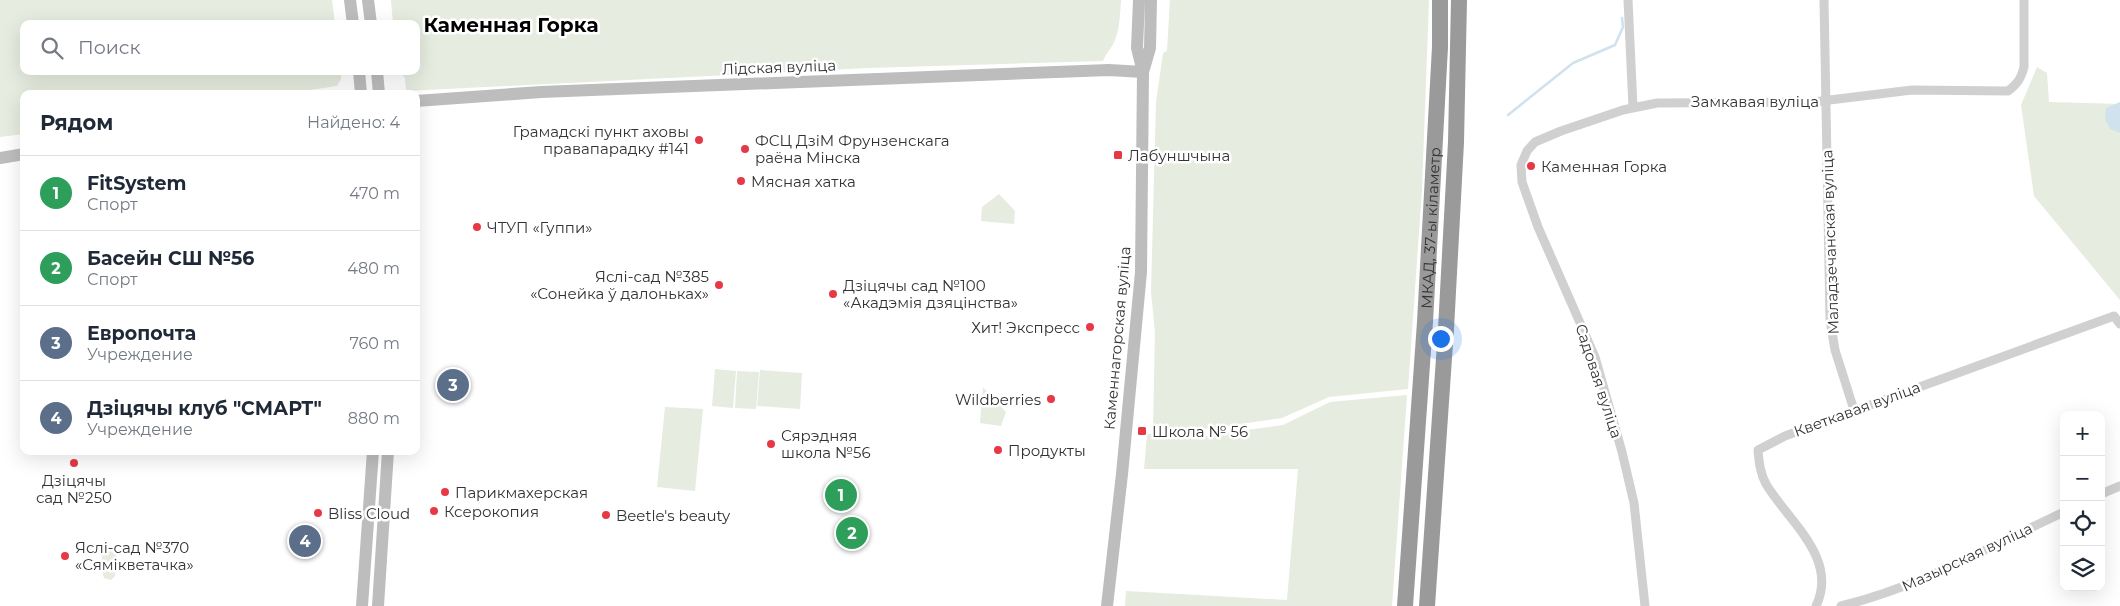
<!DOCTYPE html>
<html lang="ru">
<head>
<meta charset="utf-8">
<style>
  body { margin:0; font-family:Montserrat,sans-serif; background:#f2f2f3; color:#1f2937 }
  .controls { position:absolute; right:15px; bottom:15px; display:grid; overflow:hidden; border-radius:10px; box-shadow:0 5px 20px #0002 }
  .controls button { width:45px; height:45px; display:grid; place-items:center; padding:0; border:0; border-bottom:1px solid #e0e1e3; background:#fff; color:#1f2937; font:25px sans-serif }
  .you { position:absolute; left:1440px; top:338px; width:18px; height:18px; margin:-12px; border:4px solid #fff; border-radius:50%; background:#1a73e8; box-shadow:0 0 0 8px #1a73e833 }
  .badge { display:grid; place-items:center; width:32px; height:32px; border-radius:50%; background:#111827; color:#fff; font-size:16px; font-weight:700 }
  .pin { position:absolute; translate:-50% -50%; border:2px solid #fff; box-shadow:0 1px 5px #0006 }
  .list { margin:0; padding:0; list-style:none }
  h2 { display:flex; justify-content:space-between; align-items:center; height:65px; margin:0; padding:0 20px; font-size:21px }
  h2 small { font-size:16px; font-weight:400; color:#747a83 }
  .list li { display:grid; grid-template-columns:32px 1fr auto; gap:15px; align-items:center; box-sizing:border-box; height:75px; padding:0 20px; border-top:1px solid #e0e1e3 }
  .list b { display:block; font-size:19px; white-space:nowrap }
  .list p { margin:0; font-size:16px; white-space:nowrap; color:#747a83 }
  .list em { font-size:16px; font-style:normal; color:#747a83 }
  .icon { flex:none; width:28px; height:28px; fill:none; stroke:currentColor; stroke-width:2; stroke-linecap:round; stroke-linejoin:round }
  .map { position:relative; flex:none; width:2120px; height:606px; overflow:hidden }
  .search { position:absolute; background:#fff; box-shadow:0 5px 20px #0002; left:20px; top:20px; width:400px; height:55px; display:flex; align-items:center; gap:12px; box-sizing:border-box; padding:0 18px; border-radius:10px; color:#747a83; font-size:19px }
  .panel { position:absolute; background:#fff; box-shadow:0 5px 20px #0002; left:20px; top:90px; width:400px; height:365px; border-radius:10px }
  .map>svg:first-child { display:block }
</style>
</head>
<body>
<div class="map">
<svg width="2120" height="606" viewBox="0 0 2120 606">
  <rect width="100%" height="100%" fill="#fff"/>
  <path fill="#e6ecdf" d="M0,0H332L335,24H24V71H341V79L337,86L283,94H24V134L0,137Z
    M391,0H1121C1120,14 1120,27 1115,40C1112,48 1106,53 1103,61L868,68L406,91L405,78L399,71H416V24H393Z
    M1170,0H1429L1422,189L1408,389L1329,397L1282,418L1204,429H1153L1155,332L1151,292L1156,102L1163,53L1167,51Z
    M2037,67L2047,73L2049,102L2120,104V300L2034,196L2021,105Z
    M999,194L1015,211L1014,224L981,221L982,207Z
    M715,369L736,371L733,408L712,406Z
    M760,370L802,373L800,409L757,406Z
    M737,371L759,372L756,409L735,408Z
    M983,387L1006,412L1001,426L980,423Z
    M1407,395L1392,606H1125L1126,591L1287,600L1298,469H1144L1147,434L1199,437L1283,425L1330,402Z
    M665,407L703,409L695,491L657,487Z
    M109,550L117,551L115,576L111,580L104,578L102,571V555Z"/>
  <path fill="#cfe2ee" d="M2120,102V133L2110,129L2105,119L2106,108Z"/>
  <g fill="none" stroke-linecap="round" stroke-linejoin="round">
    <path stroke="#cfe2ee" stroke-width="2.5" d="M1508,115L1573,63L1615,45L1623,27L1622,18"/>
    <path stroke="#d0d0d0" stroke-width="9" d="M1628,0L1633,107
      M1824,0L1830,320L1835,350L1854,410
      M2101,494L2120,486
      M1645,606L1634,503L1622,452L1595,357L1538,227L1522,182L1521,165L1527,151L1535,142L1561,131L1623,110L1657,103L1813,102L1912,90L2008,91C2017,84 2021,79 2024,67V0
      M1816,606C1839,558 1788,521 1766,484C1760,473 1759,462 1758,450L1785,436L2114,316L2120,324
      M1841,606C1920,587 1991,546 2064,512"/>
    <path stroke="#bdbdbd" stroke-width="12" d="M350,0L353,24
      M368,0L371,24
      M359,71L361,94
      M377,71L379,94
      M1143,72L1150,48L1151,0
      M416,101L541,92L1109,70L1143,72
      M0,158L24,154
      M362,606L373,451
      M378,606L388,451
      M1107,606L1122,474L1141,272L1143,72L1137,48L1139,0"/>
    <g stroke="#9a9a9a" stroke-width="16">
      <path id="s1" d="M1405,606L1425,322L1440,47V0"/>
      <path d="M1427,606L1446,329L1456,142L1459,0"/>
    </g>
  </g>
  <g fill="#e63946" stroke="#fff" stroke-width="2">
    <circle cx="699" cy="140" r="5"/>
    <circle cx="745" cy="149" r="5"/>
    <rect x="1113" y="150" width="10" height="10" rx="2.5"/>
    <circle cx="1531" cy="166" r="5"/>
    <circle cx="741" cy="181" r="5"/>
    <circle cx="477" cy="227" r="5"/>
    <circle cx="719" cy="285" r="5"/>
    <circle cx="833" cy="294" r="5"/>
    <circle cx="1090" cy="327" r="5"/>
    <circle cx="1051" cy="399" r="5"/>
    <rect x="1137" y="426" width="10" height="10" rx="2.5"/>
    <circle cx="771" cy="444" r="5"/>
    <circle cx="998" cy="450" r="5"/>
    <circle cx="74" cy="463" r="5"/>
    <circle cx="445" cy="492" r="5"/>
    <circle cx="434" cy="511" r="5"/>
    <circle cx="318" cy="513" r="5"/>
    <circle cx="606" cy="515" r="5"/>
    <circle cx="65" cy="556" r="5"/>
  </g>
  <g text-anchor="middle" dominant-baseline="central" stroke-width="5" stroke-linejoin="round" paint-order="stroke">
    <g font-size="15" fill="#333" stroke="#fff">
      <text transform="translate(779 67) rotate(-2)">Лідская вуліца</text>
      <text x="1755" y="101">Замкавая вуліца</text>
      <text stroke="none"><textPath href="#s1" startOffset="379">МКАД, 37-ы кіламетр</textPath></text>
      <text transform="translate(1830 242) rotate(-92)">Маладзечанская вуліца</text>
      <text transform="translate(1117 338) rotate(-85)">Каменнагорская вуліца</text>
      <text transform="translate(1599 381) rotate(72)">Садовая вуліца</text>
      <text transform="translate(1857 409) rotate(-20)">Кветкавая вуліца</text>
      <text transform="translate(1967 557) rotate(-25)">Мазырская вуліца</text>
    </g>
    <g font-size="15" fill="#333" stroke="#fff" text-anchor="start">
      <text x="689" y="131" text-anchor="end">Грамадскі пункт аховы<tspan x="689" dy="17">правапарадку #141</tspan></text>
      <text x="755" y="140">ФСЦ ДзіМ Фрунзенскага<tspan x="755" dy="17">раёна Мінска</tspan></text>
      <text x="1128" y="155">Лабуншчына</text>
      <text x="1541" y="166">Каменная Горка</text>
      <text x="751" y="181">Мясная хатка</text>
      <text x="487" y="227">ЧТУП «Гуппи»</text>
      <text x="709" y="276" text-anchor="end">Яслі-сад №385<tspan x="709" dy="17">«Сонейка ў далоньках»</tspan></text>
      <text x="843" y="285">Дзіцячы сад №100<tspan x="843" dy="17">«Акадэмія дзяцінства»</tspan></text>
      <text x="1080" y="327" text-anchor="end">Хит! Экспресс</text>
      <text x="1041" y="399" text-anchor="end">Wildberries</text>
      <text x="1152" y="431">Школа № 56</text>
      <text x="781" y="435">Сярэдняя<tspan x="781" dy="17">школа №56</tspan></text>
      <text x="1008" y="450">Продукты</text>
      <text x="74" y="480" text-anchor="middle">Дзіцячы<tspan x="74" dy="17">сад №250</tspan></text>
      <text x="455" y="492">Парикмахерская</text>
      <text x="444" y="511">Ксерокопия</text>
      <text x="328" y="513">Bliss Cloud</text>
      <text x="616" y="515">Beetle's beauty</text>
      <text x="75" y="547">Яслі-сад №370<tspan x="75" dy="17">«Сямікветачка»</tspan></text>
    </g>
    <g font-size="20" font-weight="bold" fill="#000" stroke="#fff">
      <text x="511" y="25">Каменная Горка</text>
    </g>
  </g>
</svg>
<div class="controls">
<button>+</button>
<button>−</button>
<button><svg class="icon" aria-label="locate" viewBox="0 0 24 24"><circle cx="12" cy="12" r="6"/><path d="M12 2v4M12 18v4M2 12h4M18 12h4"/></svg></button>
<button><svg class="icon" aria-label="layers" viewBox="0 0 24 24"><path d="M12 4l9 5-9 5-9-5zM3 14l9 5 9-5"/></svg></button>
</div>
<div class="you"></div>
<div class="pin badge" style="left:841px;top:495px;background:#2e9e5b">1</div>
<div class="pin badge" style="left:852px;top:533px;background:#2e9e5b">2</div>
<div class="pin badge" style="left:453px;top:385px;background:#5c6f8a">3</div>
<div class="pin badge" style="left:305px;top:541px;background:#5c6f8a">4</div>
<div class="search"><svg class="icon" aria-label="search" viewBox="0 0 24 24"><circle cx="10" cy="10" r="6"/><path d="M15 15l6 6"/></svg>Поиск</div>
<section class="panel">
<h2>Рядом<small>Найдено: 4</small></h2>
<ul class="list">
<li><span class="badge" style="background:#2e9e5b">1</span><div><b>FitSystem</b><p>Спорт</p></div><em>470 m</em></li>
<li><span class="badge" style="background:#2e9e5b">2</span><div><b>Басейн СШ №56</b><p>Спорт</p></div><em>480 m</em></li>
<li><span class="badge" style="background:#5c6f8a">3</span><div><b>Европочта</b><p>Учреждение</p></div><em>760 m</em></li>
<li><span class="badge" style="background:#5c6f8a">4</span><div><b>Дзіцячы клуб &quot;СМАРТ&quot;</b><p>Учреждение</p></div><em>880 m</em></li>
</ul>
</section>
</div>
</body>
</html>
